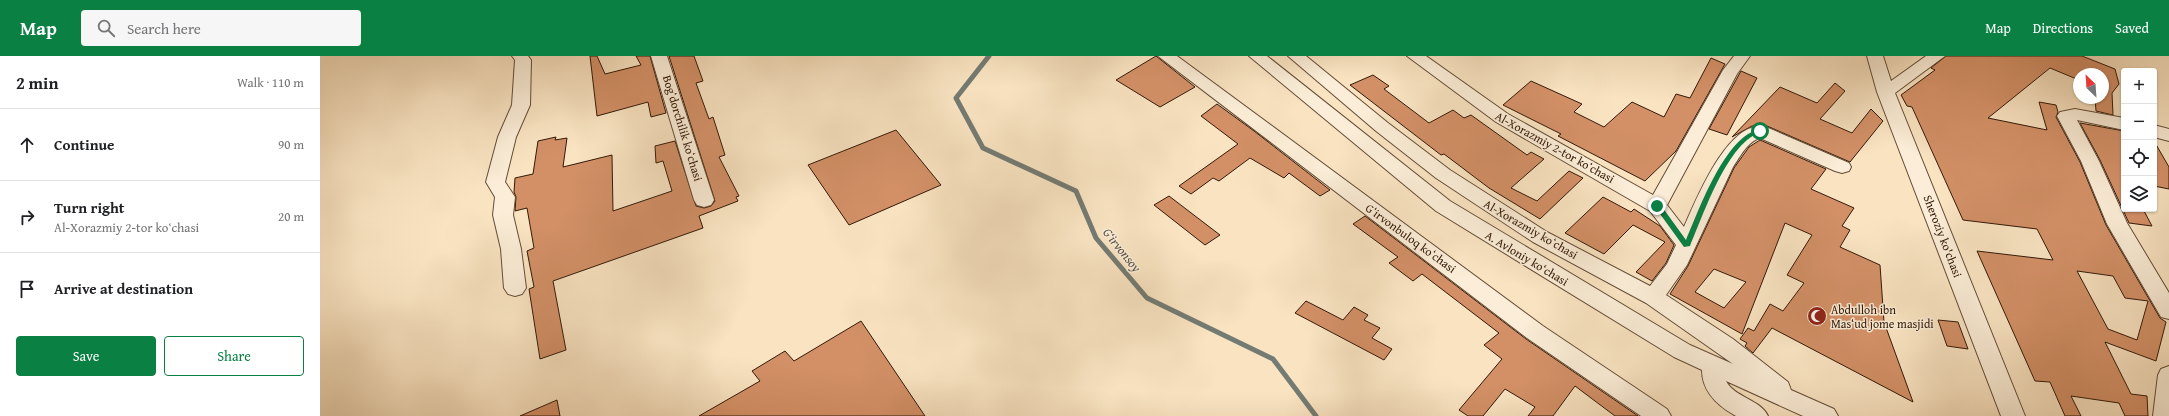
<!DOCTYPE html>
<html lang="en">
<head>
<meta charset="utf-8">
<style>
  body { margin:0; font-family:"Gentium Book Plus",serif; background:#f6f6f6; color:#202124 }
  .controls { position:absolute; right:12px; top:12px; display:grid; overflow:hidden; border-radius:4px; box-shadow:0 1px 3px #0004 }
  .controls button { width:36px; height:36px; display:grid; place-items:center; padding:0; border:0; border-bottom:1px solid #e0e0e0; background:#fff; color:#202124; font:20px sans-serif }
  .compass { position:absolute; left:1753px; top:12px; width:36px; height:36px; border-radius:50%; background:#fff; box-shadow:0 1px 3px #0004; rotate:335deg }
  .stop { position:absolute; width:12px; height:12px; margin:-9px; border:3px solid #0b8043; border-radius:50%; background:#fff }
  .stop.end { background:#0b8043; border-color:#fff; box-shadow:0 1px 4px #0008 }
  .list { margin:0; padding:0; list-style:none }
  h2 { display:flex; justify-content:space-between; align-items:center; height:52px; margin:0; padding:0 16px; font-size:17px }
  h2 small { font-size:13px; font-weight:400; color:#757577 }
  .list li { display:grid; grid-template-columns:26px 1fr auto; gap:12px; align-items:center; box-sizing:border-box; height:72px; padding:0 16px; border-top:1px solid #e0e0e0 }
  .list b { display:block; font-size:15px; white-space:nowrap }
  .list p { margin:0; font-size:13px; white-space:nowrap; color:#757577 }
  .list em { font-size:13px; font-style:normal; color:#757577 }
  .actions { display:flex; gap:8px; padding:12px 16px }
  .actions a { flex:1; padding:9px 0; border:1px solid #0b8043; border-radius:4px; text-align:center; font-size:14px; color:#0b8043 }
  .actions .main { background:#0b8043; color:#fff }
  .icon { flex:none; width:22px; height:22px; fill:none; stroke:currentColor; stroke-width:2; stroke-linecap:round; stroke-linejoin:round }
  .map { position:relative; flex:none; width:1849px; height:360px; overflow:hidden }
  header { display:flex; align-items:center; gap:24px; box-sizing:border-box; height:56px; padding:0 20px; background:#0b8043; color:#fff }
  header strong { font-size:19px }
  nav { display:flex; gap:22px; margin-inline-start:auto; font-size:14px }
  .search { width:280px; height:36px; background:#f6f6f6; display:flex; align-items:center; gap:10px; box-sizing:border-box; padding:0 14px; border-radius:4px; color:#757577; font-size:15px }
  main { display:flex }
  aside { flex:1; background:#fff }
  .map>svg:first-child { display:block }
</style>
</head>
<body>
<header>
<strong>Map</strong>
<div class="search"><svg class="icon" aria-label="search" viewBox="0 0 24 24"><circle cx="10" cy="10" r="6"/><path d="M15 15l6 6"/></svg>Search here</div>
<nav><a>Map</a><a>Directions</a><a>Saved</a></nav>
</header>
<main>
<aside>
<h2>2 min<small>Walk · 110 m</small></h2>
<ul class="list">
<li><svg class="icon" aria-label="ahead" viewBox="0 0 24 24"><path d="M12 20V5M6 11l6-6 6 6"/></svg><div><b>Continue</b></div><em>90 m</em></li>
<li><svg class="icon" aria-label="right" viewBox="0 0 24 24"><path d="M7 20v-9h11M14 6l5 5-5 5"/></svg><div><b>Turn right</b><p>Al-Xorazmiy 2-tor koʻchasi</p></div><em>20 m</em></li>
<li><svg class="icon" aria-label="arrive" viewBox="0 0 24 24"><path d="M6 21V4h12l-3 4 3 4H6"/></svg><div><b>Arrive at destination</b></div></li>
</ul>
<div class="actions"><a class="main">Save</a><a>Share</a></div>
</aside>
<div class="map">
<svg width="1849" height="360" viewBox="0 0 1849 360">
  <rect width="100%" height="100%" fill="#f9e3c1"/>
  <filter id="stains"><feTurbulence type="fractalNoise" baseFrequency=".005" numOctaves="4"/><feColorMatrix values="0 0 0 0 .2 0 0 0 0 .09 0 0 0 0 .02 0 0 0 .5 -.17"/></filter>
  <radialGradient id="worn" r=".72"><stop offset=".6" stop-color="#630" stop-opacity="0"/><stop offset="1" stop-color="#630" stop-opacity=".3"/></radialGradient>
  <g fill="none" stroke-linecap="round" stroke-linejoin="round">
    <path stroke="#747b73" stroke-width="5" d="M669,0L636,42L663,92L756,135L776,182L827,242L953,303L996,360"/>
  </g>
  <path fill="#d39067" stroke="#321908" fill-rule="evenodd" d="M270,0H277L285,18L321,9L316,0H330L346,57L331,61L328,46L277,60Z
    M349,0H374L383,25L376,27L389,63L393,61L405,99L399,101L419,140L416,141L418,145L379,160L383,172L233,225L246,294L220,303L209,233L214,231L207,195L214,192L207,152L195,155L196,141L194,136L195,122L213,118L218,85L236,81L235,84L247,82L243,111L292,99L293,155L352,135L343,105L336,107L335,90L355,85L376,150L384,152L391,150L395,145Z
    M836,0L875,31L840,51L796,24Z
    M1626,0H1762L1795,13L1799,28L1792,37L1793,59L1776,55L1775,42H1783V18H1759V24L1730,12L1668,62L1727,74L1719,46L1736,49L1738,56L1736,61L1760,106L1786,169L1840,262L1846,266L1836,305L1785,286L1811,338L1827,340L1828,360H1805L1799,347L1751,340L1761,360H1745L1730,326L1715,325L1657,195L1733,204L1717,173L1643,164L1592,51L1587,50L1581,39L1615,14L1611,12ZM1757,215L1793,220L1805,242L1828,245L1817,284L1788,273Z
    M1391,2L1405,8L1356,95L1325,125L1238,80L1241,78L1183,49L1211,25L1262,48L1254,56L1284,71L1312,46L1344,61L1356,38L1370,42Z
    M1421,15L1437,22L1407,79L1389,73Z
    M1053,19L1069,30L1064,33L1109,67L1133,54L1144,62L1151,59L1207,99L1211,96L1224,103L1191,132L1217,145L1249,115L1263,122L1220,163L1169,132L1124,98L1121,99L1030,29Z
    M1515,27L1525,35L1500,63L1532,77L1551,53L1563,65L1530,106L1447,70H1432L1412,81L1460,31L1497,47Z
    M897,48L934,75L1010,134L1000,140L969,117L964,122L930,102L899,125L893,122L871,138L859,130L918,88L881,60Z
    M1760,67L1804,75V153H1823L1832,170L1809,167L1780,104Z
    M576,74L621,129L529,169L488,109Z
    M1440,84L1506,113L1491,133L1534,152L1522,170L1530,174L1520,191L1560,209L1564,266L1593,346L1452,272L1433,297L1425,290L1427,287L1420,283L1428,272L1434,275L1450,248L1463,255L1484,227L1467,219L1492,179L1465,167L1422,278L1350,238L1368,210L1414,112L1429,91ZM1394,213L1426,226L1404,252L1375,236Z
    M1834,85L1849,111V133L1834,130Z
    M849,140L900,179L885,189L834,149Z
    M1283,141L1311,156L1314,153L1340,170L1354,189L1346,207L1332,225L1316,216L1345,186L1313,169L1284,198L1245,177Z
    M1045,160L1206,283L1318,360H1295L1255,330L1233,360H1208L1215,351L1185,333L1163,360H1148L1139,354L1182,303L1164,289L1179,277L1102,218L1093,225L1069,207L1078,201L1033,168Z
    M986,245L1023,264L1034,251L1048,259L1044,264L1060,272L1052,282L1072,293L1064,304L975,257Z
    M1618,264L1638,266L1648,293L1627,290Z
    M541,265L605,360H379L440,325L432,315L465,295L474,305Z
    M237,344L240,360H200Z"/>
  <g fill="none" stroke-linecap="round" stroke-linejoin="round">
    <g stroke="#644c36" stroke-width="2">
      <path id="street" d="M192,0H208L211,4L210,49L196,81L185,126L195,141L193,159L201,193L206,232L202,238L195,240L188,238L184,232L181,193L173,159L175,141L166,126L178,81L192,49L195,4Z
        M331,0H347L394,144L391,149L384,151L377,149L374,144Z
        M838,0H857L1223,270L1347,353L1351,360H1321L1207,282Z
        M929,0H947L1130,145L1370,289L1413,308L1326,247L1213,186L1116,122L1056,75L968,0H986L1068,67L1130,114L1227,176L1330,230L1347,208L1356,189L1330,155L1176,66L1087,0H1106L1188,58L1333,139L1403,14L1414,0H1430L1417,18L1347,149L1364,171C1376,144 1409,61 1446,71L1529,107L1531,111L1529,115L1522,117L1515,115L1440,82C1427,86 1420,101 1413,111L1367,209L1346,239L1413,283L1468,326L1471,334L1514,353L1518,360H1483L1406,325C1415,342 1440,343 1448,360H1416C1398,350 1382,336 1382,314L1354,301L1116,155Z
        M1547,0H1563L1571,25L1606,0H1625L1575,37L1705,360H1681L1557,36Z
        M1755,53L1804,62V74L1757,64L1779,105L1807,167L1849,237V263L1841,261L1787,168L1761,105L1737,60L1740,56Z
        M1834,69L1849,73V85L1834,81Z
        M1849,310V360H1833L1838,319L1841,313Z"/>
    </g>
    <use href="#street" fill="#fbedd7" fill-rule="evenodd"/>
  </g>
  <path fill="#0b8043" d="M1440,73L1442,76C1408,84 1383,160 1370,190L1364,191L1335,151V148H1340L1366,184C1379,154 1405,80 1440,73Z"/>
  <defs>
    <g id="mosque-disc" transform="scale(1)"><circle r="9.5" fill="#8f2418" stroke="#fbedd7"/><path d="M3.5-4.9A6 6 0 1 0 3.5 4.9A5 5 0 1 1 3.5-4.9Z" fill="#fff"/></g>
  </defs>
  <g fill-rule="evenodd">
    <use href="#mosque-disc" x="1497" y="260"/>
  </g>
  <g text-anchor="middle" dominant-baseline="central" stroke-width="3" stroke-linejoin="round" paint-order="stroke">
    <g font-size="12" fill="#321908" stroke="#fbedd7">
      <text transform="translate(363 72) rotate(73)">Bogʻdorchilik koʻchasi</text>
      <text transform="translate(1235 91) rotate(29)">Al-Xorazmiy 2-tor koʻchasi</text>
      <text transform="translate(1211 173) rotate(30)">Al-Xorazmiy koʻchasi</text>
      <text transform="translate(1623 180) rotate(69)">Sheroziy ko'chasi</text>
      <text transform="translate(1091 182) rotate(36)">Gʻirvonbuloq koʻchasi</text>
      <text transform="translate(1207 202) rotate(31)">A. Avloniy ko‘chasi</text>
    </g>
    <g font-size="12" fill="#321908" stroke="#fbedd7" text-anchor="start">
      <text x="1511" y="253">Abdulloh ibn<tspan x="1511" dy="14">Mas‘ud jome masjidi</tspan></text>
    </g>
    <g font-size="13" font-style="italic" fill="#585246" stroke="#fbedd7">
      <text transform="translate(802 194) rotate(51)">G‘irvonsoy</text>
    </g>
  </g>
  <rect width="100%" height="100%" filter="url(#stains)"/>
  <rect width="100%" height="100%" fill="url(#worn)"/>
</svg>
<div class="controls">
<button>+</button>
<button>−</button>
<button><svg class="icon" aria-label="locate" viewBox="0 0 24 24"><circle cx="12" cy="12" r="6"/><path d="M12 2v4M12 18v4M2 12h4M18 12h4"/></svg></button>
<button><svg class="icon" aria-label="layers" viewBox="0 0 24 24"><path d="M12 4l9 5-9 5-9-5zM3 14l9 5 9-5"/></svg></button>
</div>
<svg class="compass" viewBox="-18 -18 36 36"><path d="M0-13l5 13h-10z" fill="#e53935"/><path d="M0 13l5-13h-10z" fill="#757577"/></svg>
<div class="stop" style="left:1440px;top:75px"></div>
<div class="stop end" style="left:1337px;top:150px"></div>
</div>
</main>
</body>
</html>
